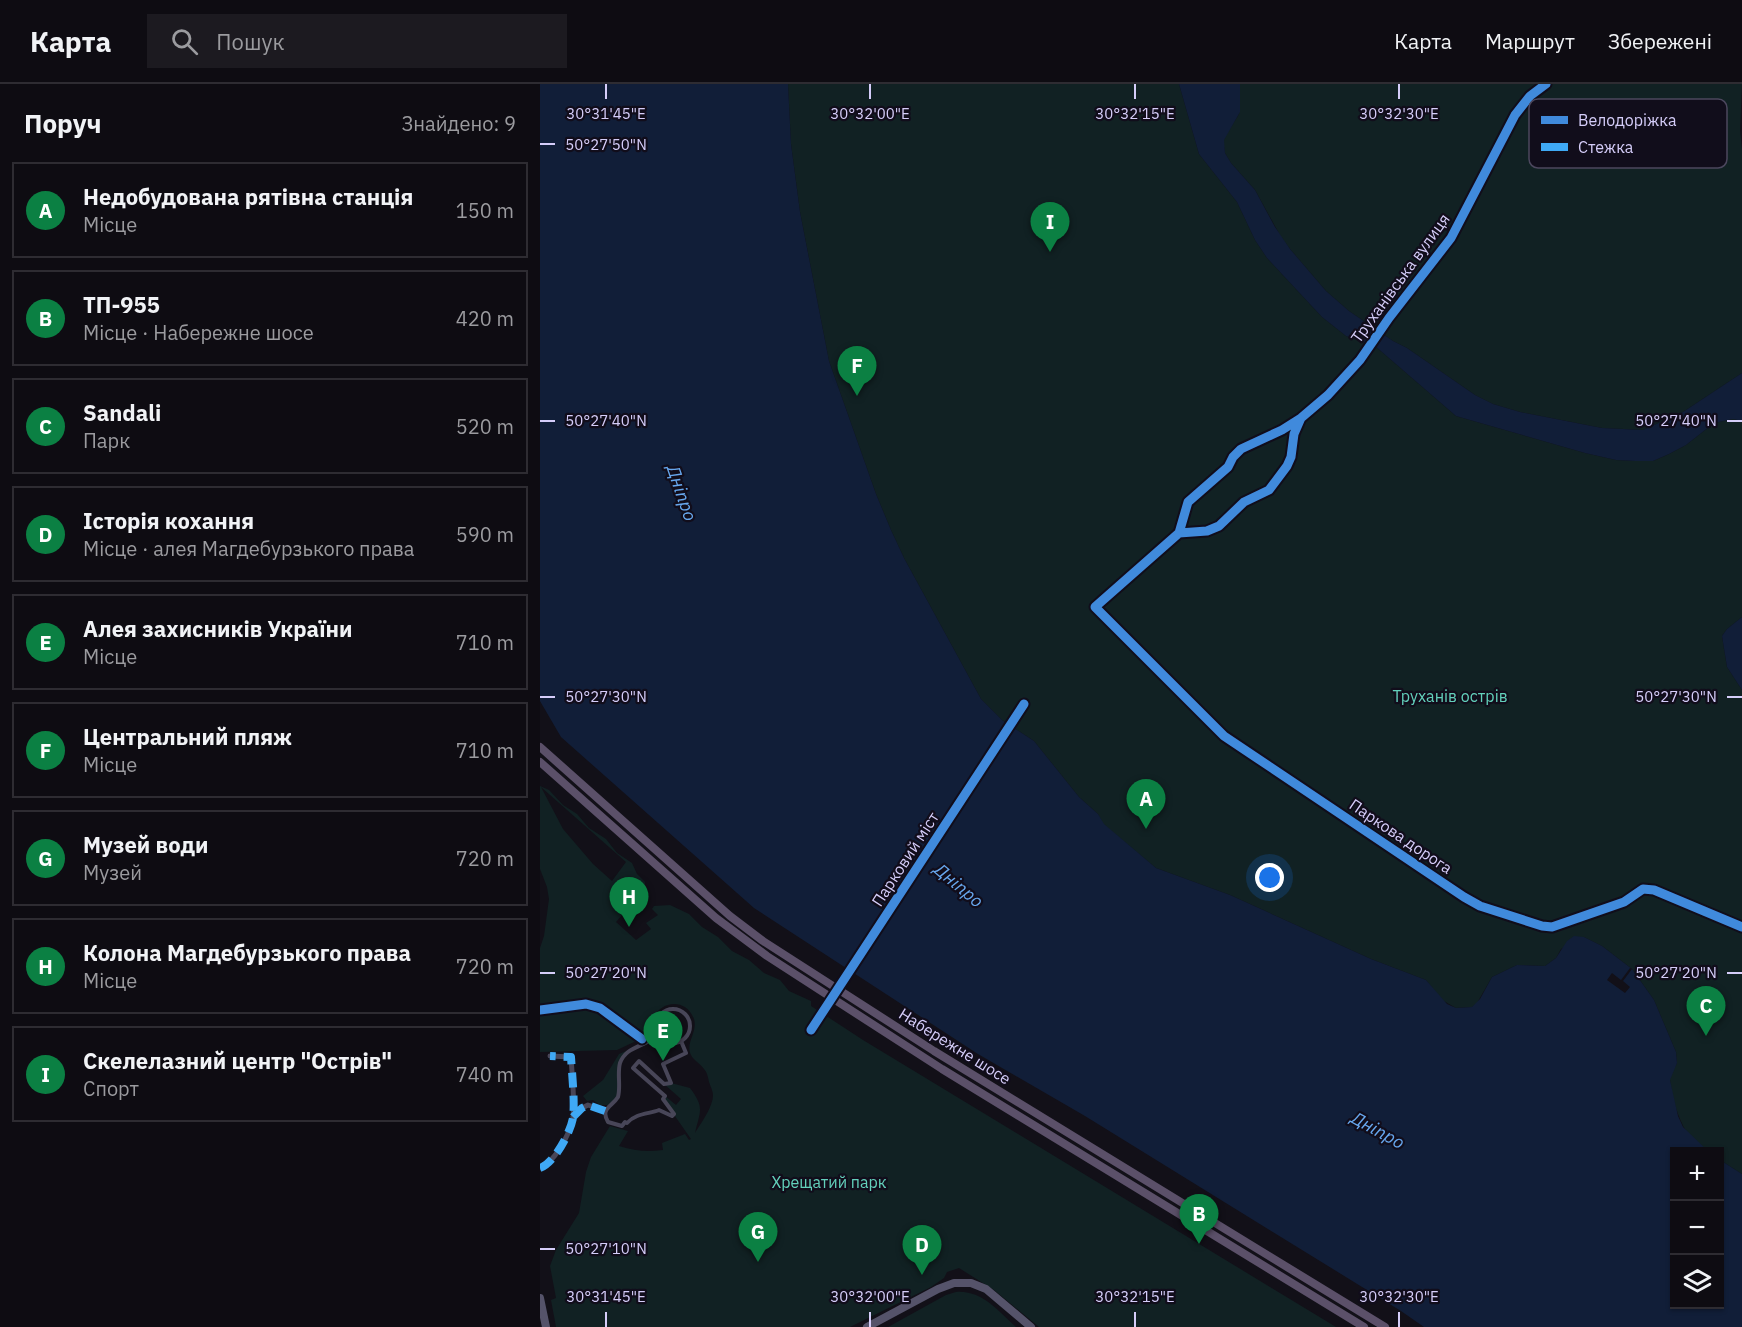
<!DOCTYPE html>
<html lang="uk">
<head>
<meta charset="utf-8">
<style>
  body { margin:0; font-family:"IBM Plex Sans",sans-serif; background:#1c1a20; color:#f1f3f6 }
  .controls { position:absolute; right:18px; bottom:18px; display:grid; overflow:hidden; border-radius:0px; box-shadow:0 2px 4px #0004 }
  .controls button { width:54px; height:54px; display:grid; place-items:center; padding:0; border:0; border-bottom:2px solid #2e2c32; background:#0e0c12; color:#f1f3f6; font:30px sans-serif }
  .you { position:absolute; left:730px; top:794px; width:21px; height:21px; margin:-15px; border:4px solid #fff; border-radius:50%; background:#1a73e8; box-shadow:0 0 0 9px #1a73e833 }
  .badge { display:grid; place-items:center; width:39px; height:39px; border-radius:50%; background:#0b8043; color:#fff; font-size:20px; font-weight:700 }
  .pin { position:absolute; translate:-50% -50px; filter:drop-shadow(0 2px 3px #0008) }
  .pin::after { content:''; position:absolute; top:32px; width:21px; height:18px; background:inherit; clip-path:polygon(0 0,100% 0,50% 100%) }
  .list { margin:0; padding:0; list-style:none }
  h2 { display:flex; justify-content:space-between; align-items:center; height:78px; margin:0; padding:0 24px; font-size:26px }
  h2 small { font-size:20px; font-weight:400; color:#9b9b9f }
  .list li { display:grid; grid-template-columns:39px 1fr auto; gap:18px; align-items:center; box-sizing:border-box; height:96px; margin:0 12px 12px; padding:0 12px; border:2px solid #2e2c32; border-radius:0px }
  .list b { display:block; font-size:22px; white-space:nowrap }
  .list p { margin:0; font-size:20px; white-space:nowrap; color:#9b9b9f }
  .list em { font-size:20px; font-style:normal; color:#9b9b9f }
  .icon { flex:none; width:33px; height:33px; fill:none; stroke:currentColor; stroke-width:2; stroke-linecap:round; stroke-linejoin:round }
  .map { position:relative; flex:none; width:1202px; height:1243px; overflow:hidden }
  header { display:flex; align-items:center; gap:36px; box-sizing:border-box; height:84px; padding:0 30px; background:#0e0c12; border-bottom:2px solid #2e2c32 }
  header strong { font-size:28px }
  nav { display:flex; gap:33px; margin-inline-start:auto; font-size:21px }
  .search { width:420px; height:54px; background:#1c1a20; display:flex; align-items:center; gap:15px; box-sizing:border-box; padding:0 21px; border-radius:0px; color:#9b9b9f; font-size:22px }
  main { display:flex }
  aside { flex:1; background:#0e0c12 }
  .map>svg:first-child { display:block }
</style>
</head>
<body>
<header>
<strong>Карта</strong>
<div class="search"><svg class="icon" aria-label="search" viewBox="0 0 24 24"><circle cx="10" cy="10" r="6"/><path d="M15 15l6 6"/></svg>Пошук</div>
<nav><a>Карта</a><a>Маршрут</a><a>Збережені</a></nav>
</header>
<main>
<aside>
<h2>Поруч<small>Знайдено: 9</small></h2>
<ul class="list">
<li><span class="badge">A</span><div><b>Недобудована рятівна станція</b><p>Місце</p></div><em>150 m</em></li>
<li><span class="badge">B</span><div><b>ТП-955</b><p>Місце · Набережне шосе</p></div><em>420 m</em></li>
<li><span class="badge">C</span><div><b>Sandali</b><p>Парк</p></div><em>520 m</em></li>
<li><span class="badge">D</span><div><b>Історія кохання</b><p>Місце · алея Магдебурзького права</p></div><em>590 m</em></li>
<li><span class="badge">E</span><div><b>Алея захисників України</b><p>Місце</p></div><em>710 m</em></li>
<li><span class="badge">F</span><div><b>Центральний пляж</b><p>Місце</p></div><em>710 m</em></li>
<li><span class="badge">G</span><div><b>Музей води</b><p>Музей</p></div><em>720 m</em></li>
<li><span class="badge">H</span><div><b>Колона Магдебурзького права</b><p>Місце</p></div><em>720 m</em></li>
<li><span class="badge">I</span><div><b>Скелелазний центр &quot;Острів&quot;</b><p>Спорт</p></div><em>740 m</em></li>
</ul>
</aside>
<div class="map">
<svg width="1202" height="1243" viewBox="0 0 1202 1243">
  <rect width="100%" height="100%" fill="#121018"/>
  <path fill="#112123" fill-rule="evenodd" d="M248,0H639L659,70L697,118L715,156L727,174L782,233L806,252L835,262L916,332L1045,369L1076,376L1095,377H1113L1129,370L1146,361L1174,339L1193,335L1202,337V533L1187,545L1182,552L1187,583L1202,606V1090L1180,1076V1068C1145,1067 1134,1024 1130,996V992L1137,979L1136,968L1114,916L1092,885L1062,862L1044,853L1021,865L1016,874L1005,882L977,881L952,893L937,919L932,923L916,924L902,916L886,896L831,875L690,811L616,784L563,740L558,730L539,713L494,657L462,636L441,615L364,474L351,446L336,410L289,277L260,128L251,60Z
    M700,0H1202L1200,47L1202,65V289L1143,328L1103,346L1062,344L980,328L953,320L935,311L867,264L853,257L809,227L786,207L750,165L741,153L715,106L691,79L685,69L683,56L699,30Z
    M0,702L9,706L23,721L37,730L49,744L66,755L77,769L92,779L97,790L105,798V814L103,817L98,813L76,838L96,856L111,845L106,839L118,831L112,825L114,822L130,821L149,830L162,843L178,853L192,867L209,876L224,889L240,896L249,907L271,917V922L323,956L796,1243H499L454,1206L419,1184L407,1188L404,1194L391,1203L310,1243H16L11,1216L16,1214L10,1182L16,1166L39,1129L46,1088L51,1073L70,1042L88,1047L79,1062C95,1067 107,1068 123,1066L122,1059L145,1050L149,1056L151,1055L123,1015L125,1012L136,1021L141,1015L124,1000L131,999L150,1004C165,1024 160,1027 155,1049C161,1039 173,1023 173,1011C173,1007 170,1001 169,998C168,993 167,988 164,985C161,980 153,976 151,971C145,959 158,948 154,935C144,908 107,920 111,950L77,966L0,968V864L4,852L9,815L7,803L0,785ZM1,703L86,778L72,797L53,780L23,745Z
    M91,965L80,980L78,1013L68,1021H60L53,1016L47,1017L43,1012L63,996L79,970Z
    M416,1208C442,1206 458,1227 476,1243H348L406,1211Z"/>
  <path fill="#111e38" d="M0,0H248L251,60L260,128L289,277L336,410L351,446L364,474L441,615L462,636L494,657L539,713L558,730L564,740L616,784L690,811L831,875L886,896L907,920L916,924L932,923L940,915L952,893L977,881L1005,882L1016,874L1027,857L1034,852L1044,853L1062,862L1092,885L1114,916L1136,968L1137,979L1130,996L1138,1032L1143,1043L1168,1067L1134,1068V1220H1180V1076L1202,1090V1243H884L861,1227L545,1032L438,970L214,824L21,653L0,617Z
    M639,0H700V28L684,56L685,69L691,79L715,106L735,143L750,165L786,207L809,227L853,257L867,264L935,311L953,320L980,328L1062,344L1103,346L1143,328L1202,289V337L1193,335L1174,339L1146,361L1129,370L1113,377H1095L1076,376L1045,369L916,332L835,262L806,252L782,233L727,174L715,156L697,118L659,70Z
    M1202,533V606L1187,583L1182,552L1187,545Z"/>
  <path fill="#121018" d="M468,637L474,641L311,892L305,888Z
    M1090,884L1092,885L1083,897L1090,903L1085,909L1067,896L1072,889L1081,896Z"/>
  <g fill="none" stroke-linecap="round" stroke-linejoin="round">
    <path stroke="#484658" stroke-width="4" d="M639,449L667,447L679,442L704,418L729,406L747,382L751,373L754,350L760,336
      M555,523L639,449L648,418L688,383L693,373L701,365L742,346L761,334L788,311L820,276L849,234L911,154L975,31L990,12L1006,0
      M116 942a17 17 0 1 1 34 0a17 17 0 1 1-34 0Z
      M117,949L127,958L141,957L146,969L123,980L131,999L124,1000L99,977L93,984L125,1012L123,1015L134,1030L132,1032L119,1026C109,1030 96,1029 87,1039L85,1038L82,1042L68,1038C60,1024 72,1023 78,1013C81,1002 77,990 80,979C87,960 108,964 117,949Z"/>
    <path stroke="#484658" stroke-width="5" d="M555,523L684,652L924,813L940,822L1002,842L1012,843L1084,818L1103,805L1114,806L1202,843
      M33,1033L42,1024L48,1021L65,1027
      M0,1084C14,1079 30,1050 33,1034C35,1017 32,991 31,973L10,972"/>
    <path stroke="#55536a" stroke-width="8" d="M0,1214L6,1243
      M327,1243L398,1205L414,1199H431L446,1205L491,1243"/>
    <path stroke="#5b5069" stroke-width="8" d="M0,663L190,832L223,857L394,967L845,1243
      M0,678L176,834L227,872L402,985L824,1243"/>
    <path stroke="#3fa9f5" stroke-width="8" stroke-dasharray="15 8" stroke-linecap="butt" d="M33,1033L42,1024L48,1021L65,1027
      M0,1084C14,1079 30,1050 33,1034C35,1017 32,991 31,973L10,972"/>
    <g stroke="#110d1b" stroke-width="13">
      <path id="cycleway" d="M1006,0L990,12L975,31L911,154L849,234L820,276L788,311L761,334L742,346L701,365L693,373L688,383L648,418L639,449L555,523L684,652L924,813L940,822L1002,842L1012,843L1084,818L1103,805L1114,806L1202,843
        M639,449L667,447L679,442L704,418L729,406L747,382L751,373L754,350L761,334
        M0,926L46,920L60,924L102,955
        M271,946L484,620"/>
    </g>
    <use href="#cycleway" stroke="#408adc" stroke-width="9"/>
  </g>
  <path fill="none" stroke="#d5cdf9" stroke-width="2" d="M66,0V15M330,0V15M595,0V15M859,0V15M0,60H15M0,337H15M1187,337H1202M0,613H15M1187,613H1202M0,889H15M1187,889H1202M0,1165H15M66,1228V1243M330,1228V1243M595,1228V1243M859,1228V1243"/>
  <g text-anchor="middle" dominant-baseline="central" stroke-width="4.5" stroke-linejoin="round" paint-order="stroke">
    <g font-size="16" fill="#d5cdf9" stroke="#110d1b">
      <text transform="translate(860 194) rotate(-54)">Труханівська вулиця</text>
      <text transform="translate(861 752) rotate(34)">Паркова дорога</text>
      <text transform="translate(365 775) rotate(-57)">Парковий міст</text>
      <text transform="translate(415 962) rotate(32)">Набережне шосе</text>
    </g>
    <g font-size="16" fill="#63d0bb" stroke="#110d1b">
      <text x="910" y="612">Труханів острів</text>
      <text x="289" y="1098">Хрещатий парк</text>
    </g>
    <g font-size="18" font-style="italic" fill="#67a7ee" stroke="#110d1b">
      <text transform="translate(142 409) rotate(71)">Дніпро</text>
      <text transform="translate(419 801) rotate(40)">Дніпро</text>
      <text transform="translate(838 1046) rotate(29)">Дніпро</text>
    </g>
  </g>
  <rect x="989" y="15" width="198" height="69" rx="9" fill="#110d1b" stroke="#4c475e" stroke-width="1.5"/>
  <rect x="1001" y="32" width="27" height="8" fill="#408adc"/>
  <rect x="1001" y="59" width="27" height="8" fill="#3fa9f5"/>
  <g font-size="16" fill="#d5cdf9">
    <text x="1038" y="42">Велодоріжка</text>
    <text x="1038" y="69">Стежка</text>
  </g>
  <g font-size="15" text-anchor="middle" fill="#d5cdf9" stroke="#110d1b" stroke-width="4.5" stroke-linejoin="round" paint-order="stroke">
    <text x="66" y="35">30°31'45"E</text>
    <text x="330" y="35">30°32'00"E</text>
    <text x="595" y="35">30°32'15"E</text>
    <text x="859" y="35">30°32'30"E</text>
    <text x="66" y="66">50°27'50"N</text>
    <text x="66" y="342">50°27'40"N</text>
    <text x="1136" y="342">50°27'40"N</text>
    <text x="66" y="618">50°27'30"N</text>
    <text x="1136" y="618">50°27'30"N</text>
    <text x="66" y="894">50°27'20"N</text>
    <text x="1136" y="894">50°27'20"N</text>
    <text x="66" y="1170">50°27'10"N</text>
    <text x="66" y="1218">30°31'45"E</text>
    <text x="330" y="1218">30°32'00"E</text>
    <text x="595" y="1218">30°32'15"E</text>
    <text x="859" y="1218">30°32'30"E</text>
  </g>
</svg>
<div class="controls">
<button>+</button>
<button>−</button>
<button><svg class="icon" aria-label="layers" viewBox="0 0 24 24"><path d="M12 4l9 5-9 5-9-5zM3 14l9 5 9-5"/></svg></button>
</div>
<div class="you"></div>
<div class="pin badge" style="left:606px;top:745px">A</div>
<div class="pin badge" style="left:659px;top:1160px">B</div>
<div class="pin badge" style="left:1166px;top:952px">C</div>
<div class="pin badge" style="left:382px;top:1191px">D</div>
<div class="pin badge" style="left:123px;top:977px">E</div>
<div class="pin badge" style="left:317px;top:312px">F</div>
<div class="pin badge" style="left:218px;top:1178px">G</div>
<div class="pin badge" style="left:89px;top:843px">H</div>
<div class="pin badge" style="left:510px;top:168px">I</div>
</div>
</main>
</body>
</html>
